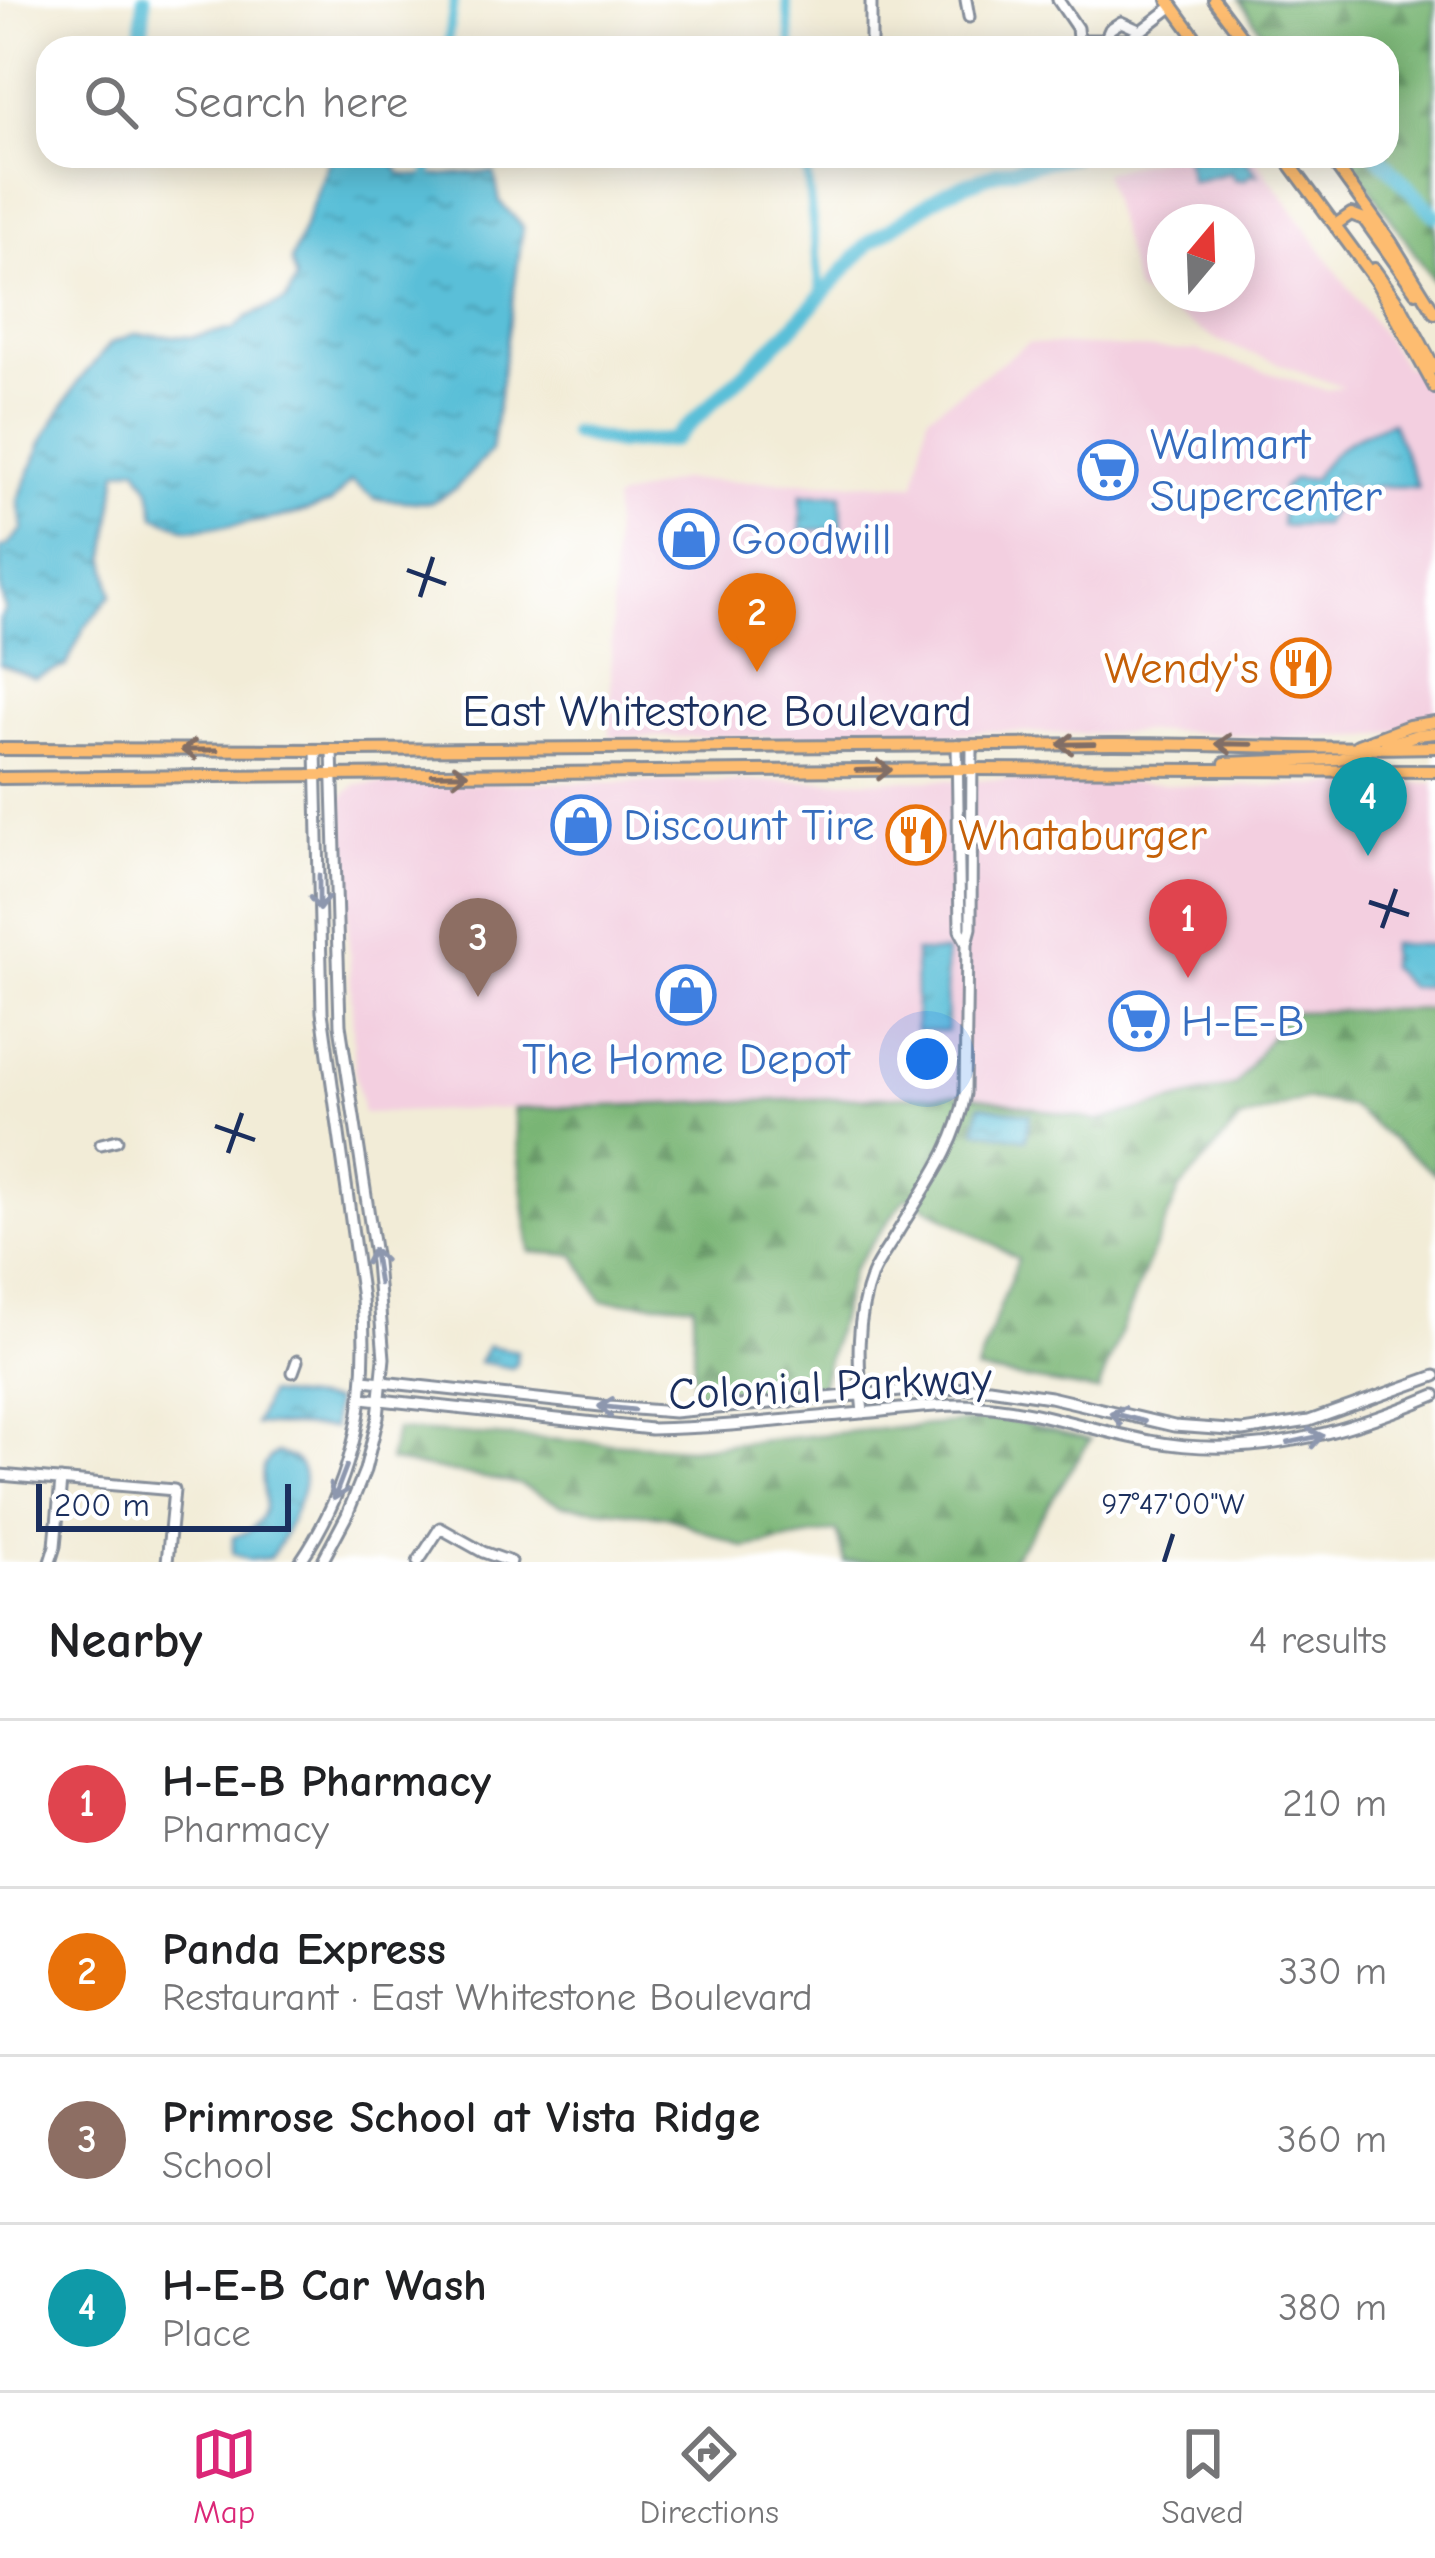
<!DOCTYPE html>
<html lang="en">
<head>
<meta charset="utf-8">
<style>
  body { margin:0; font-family:"Comic Neue",sans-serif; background:#f2f2f2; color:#202124 }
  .compass { position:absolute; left:1147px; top:204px; width:108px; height:108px; border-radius:50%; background:#fff; box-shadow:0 6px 30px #0003; rotate:19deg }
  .scale { position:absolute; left:36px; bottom:30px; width:255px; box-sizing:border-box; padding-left:12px; border:6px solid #1b2f5e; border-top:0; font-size:33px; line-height:42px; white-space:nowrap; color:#1b2f5e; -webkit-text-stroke:9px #fff; paint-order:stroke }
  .you { position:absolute; left:927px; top:1059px; width:42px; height:42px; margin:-30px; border:9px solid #fff; border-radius:50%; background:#1a73e8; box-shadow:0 0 0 18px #1a73e833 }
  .badge { display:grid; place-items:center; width:78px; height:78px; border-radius:50%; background:#db2777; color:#fff; font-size:39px; font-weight:700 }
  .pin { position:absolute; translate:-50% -99px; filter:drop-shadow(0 3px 6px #0008) }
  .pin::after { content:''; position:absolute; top:63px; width:42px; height:36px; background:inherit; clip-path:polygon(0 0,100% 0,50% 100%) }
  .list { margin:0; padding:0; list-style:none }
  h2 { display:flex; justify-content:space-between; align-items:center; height:156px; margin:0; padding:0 48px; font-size:51px }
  h2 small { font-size:39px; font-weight:400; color:#757577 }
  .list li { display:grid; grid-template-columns:78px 1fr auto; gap:36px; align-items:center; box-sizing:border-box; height:168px; padding:0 48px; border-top:3px solid #e0e0e0 }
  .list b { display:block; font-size:45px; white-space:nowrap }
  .list p { margin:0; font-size:39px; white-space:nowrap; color:#757577 }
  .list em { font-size:39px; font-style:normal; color:#757577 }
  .icon { flex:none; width:66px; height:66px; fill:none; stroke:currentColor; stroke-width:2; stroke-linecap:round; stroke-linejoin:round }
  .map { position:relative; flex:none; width:1435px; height:1562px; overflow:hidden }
  .search { position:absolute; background:#fff; box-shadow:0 6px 30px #0003; left:36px; right:36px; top:36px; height:132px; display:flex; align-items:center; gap:30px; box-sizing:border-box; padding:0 42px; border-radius:36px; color:#757577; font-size:45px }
  .sheet { height:828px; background:#fff }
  nav { display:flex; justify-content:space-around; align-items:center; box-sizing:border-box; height:168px; border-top:3px solid #e0e0e0; background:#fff; font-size:33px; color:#757577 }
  nav a { display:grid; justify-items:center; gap:6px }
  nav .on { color:#db2777 }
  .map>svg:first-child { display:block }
</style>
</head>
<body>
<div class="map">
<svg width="1435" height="1562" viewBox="0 0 1435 1562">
  <defs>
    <pattern id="forest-firs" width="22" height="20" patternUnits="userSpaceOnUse" patternTransform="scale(3)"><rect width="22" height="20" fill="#79b574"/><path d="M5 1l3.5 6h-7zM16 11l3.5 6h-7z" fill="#629462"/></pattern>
    <pattern id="water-ripples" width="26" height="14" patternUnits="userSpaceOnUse" patternTransform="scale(3)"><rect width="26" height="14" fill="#5abfd8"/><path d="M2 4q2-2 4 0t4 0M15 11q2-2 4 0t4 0" fill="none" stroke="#4a9cb2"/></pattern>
  </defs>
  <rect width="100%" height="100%" fill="#fff"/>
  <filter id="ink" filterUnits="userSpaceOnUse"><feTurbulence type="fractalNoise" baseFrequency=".00833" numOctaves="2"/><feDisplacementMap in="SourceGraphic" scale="24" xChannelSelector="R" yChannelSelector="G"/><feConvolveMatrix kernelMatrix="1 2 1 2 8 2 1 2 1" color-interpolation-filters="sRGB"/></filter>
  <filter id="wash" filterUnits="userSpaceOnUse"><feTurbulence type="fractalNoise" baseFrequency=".004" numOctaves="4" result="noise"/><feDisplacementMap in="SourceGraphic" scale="48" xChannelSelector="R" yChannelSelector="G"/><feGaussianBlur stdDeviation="2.7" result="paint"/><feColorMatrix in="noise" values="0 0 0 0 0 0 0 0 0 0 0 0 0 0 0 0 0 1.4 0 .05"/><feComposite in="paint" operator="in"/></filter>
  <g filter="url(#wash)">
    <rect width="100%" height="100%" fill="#f2ecd7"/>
    <path fill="#f3cfe0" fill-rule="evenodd" d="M1170,156H1254L1406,368L1422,363L1435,389V724L1369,736L1273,738L1174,731L1078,734L991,731L924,737H610L614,500L678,480L915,484L928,415L1028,343L1198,351L1326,390L1342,387L1220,342L1136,291L1103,172ZM1165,222H1237V294H1165Z
      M1079,779L1213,787L1435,783V1009L1288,1012L1236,1085L1098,1121L965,1094L363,1113L355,1071L342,797L356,784Z"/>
    <path fill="url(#forest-firs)" stroke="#4a7269" stroke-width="3" d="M1240,0H1435V283L1348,156H1387V48H1273Z
      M1435,1009V1174L1350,1106L1307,1099L1240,1120L1180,1189L1141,1279L1098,1391L976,1371L1018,1259L907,1196L852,1270L821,1386L694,1393L693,1304L602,1301L575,1255L530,1252L513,1109L965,1094L1098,1121L1236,1085L1287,1012Z
      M1004,1419L1090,1440L1028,1537L1009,1562H845L837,1531L745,1548L667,1516L562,1505L518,1484L389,1461L396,1430L689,1448L856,1431Z"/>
    <path fill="url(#water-ripples)" stroke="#3a779b" stroke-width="3" d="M331,156H389L401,174C436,180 460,170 494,173L500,202L523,227L491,451L455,489L430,503L376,499L351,481L331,503L293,515L231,526L187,529L155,516L150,489L137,467L118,471L106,558L112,594L84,628L66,666L35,678L0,664V619L5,610L0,586V548L7,546L23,529L18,500L45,436L78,382L111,343L134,334L191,337L234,329L247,317L286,301L296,280L291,261Z
      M1243,156L1258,175L1252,174L1244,180L1234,179L1231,172L1191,182L1185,157Z
      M1392,422L1418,487L1379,486L1361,491L1347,485L1324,525L1281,526L1283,488L1293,479H1313C1334,445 1356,435 1392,422Z
      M841,494L842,529L801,530V495Z
      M1390,944L1435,945V986L1409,987L1389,967Z
      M915,952H946L947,1031H916Z
      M980,1105L1030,1114L1026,1139L976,1130Z
      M488,1346L517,1351L516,1365L512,1368L479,1362Z
      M268,1394L334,1401L333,1428L255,1424Z
      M277,1453C321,1462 300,1497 289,1524C283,1537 279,1547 269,1558L249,1560L233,1553V1537L248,1532C252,1527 258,1523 261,1517C275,1496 247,1471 277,1453Z"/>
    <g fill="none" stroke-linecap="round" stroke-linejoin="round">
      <path stroke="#5abfd8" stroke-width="9" d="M786,0L792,48
        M447,48L454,0
        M805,156L821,296
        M426,189L431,156"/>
      <path stroke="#5abfd8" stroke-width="15" d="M141,48L144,0
        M1378,156L1435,215
        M574,433L617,443L673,440L788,332L869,243L944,193L1000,171L1072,156"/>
    </g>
  </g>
  <g filter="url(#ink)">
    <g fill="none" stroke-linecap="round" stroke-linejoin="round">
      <g stroke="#868e9a" stroke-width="15">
        <path id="minor" d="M966,0L969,17
          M1058,0L1077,28L1079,48
          M1080,40H1126L1134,36L1173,6
          M1105,40L1110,29L1121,22L1139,30
          M871,48V0
          M957,745L960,930L967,943
          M101,1144L117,1140
          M293,1372L297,1361
          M364,1380L610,1407L674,1412L923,1389L989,1388L1050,1397L1174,1426L1243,1431L1309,1421L1435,1376
          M362,1398L651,1429C721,1428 791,1419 861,1413C894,1410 928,1405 962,1405C1027,1406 1086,1429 1150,1441C1250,1460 1343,1434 1435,1395
          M863,1413C858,1366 855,1319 872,1275C878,1261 888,1248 896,1235C924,1188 956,1149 965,1094L967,943L971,928L972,745
          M0,1475L174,1490L167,1562
          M50,1562L55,1546L61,1480
          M300,1562C355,1481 370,1395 362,1299L322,1012L316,750
          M322,1562L347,1515L365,1470L378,1417L384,1358L376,1262L340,1025L332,750
          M418,1562L440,1528L483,1552L511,1562"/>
      </g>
      <g stroke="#868e9a" stroke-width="16">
        <path id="major" d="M1168,0L1203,48
          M1214,0L1250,48
          M1284,156L1376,281L1435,388
          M1329,156L1391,242L1435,313
          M1335,225L1351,214L1364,219L1416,292
          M1374,269L1403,310L1435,369
          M1358,745L1409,726L1435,722
          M1385,745L1417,735L1435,733
          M0,749L350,750L1114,744C1221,744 1328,750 1435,747
          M1225,763L1338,759L1367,751
          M0,778L972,769L1435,771"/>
      </g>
      <use href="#minor" stroke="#fff" stroke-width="9"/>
      <use href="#major" stroke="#fdbc6f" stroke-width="10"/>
    </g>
    <defs><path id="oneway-shaft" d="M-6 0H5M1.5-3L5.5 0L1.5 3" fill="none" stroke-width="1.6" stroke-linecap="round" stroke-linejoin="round" transform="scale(3)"/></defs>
    <g stroke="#816e66">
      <use href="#oneway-shaft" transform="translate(1076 744) rotate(179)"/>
      <use href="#oneway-shaft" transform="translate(1234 744) rotate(-179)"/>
      <use href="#oneway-shaft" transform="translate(199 750) rotate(-180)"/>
      <use href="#oneway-shaft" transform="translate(874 770) rotate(-1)"/>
      <use href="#oneway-shaft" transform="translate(450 774) rotate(-1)"/>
    </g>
    <g stroke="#8d97ae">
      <use href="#oneway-shaft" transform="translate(319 893) rotate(90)"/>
      <use href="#oneway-shaft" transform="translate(376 1266) rotate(-99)"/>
      <use href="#oneway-shaft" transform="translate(616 1408) rotate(-174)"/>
      <use href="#oneway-shaft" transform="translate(1127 1417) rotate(-166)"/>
      <use href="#oneway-shaft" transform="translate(1306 1439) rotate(-12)"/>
      <use href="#oneway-shaft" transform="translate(340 1483) rotate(111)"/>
    </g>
  </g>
  <path fill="none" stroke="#1b2f5e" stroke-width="4.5" d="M407,570L446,584M420,597L433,557M1369,902L1409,915M1382,928L1396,889M215,1126L255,1140M228,1153L242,1113M1164,1562L1173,1534"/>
  <defs>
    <g id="supermarket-ring" transform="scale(3)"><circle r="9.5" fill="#fff" stroke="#3f7fe0" stroke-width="1.5"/><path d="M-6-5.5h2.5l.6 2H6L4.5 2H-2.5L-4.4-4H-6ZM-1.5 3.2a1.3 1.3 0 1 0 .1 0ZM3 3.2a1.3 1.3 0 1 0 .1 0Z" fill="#3f7fe0"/></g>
    <g id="shop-ring" transform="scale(3)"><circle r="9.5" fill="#fff" stroke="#3f7fe0" stroke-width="1.5"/><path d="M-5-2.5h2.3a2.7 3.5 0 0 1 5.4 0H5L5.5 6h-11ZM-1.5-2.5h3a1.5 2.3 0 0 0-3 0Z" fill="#3f7fe0"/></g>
    <g id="restaurant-ring" transform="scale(3)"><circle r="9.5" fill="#fff" stroke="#e8710a" stroke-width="1.5"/><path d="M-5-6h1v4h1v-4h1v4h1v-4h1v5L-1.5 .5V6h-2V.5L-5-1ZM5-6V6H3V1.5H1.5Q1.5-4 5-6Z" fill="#e8710a"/></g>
  </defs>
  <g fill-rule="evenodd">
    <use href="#supermarket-ring" x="1108" y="470"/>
    <use href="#shop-ring" x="689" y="539"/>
    <use href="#restaurant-ring" x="1301" y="668"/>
    <use href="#shop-ring" x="581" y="825"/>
    <use href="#restaurant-ring" x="916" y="835"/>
    <use href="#shop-ring" x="686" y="995"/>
    <use href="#supermarket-ring" x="1139" y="1021"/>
  </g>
  <g text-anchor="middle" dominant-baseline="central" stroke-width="9" stroke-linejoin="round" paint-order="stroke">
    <g font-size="45" fill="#366cbe" stroke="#fff" text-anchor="start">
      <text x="1150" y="444">Walmart<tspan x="1150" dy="52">Supercenter</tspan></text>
      <text x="731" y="539">Goodwill</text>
      <text x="623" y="825">Discount Tire</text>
      <text x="1181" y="1021">H-E-B</text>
      <text x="686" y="1059" text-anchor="middle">The Home Depot</text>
    </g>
    <g font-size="45" fill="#c56008" stroke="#fff" text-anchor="end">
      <text x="1259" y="668">Wendy's</text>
      <text x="958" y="835" text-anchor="start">Whataburger</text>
    </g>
    <g font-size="45" fill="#1b2f5e" stroke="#fff">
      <text x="717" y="711">East Whitestone Boulevard</text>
      <text transform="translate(830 1386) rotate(-3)">Colonial Parkway</text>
    </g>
  </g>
  <g font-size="30" text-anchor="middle" fill="#1b2f5e" stroke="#fff" stroke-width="9" stroke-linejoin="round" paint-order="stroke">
    <text x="1173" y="1514">97°47'00"W</text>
  </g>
</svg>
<svg class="compass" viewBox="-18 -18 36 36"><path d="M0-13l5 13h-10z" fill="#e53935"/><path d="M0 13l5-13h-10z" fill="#757577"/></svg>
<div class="scale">200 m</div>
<div class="you"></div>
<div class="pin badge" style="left:1188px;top:978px;background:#e0444e">1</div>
<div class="pin badge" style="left:757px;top:672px;background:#e8710a">2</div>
<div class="pin badge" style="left:478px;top:997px;background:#8d6e63">3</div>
<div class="pin badge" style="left:1368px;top:856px;background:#0f9aa8">4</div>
<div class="search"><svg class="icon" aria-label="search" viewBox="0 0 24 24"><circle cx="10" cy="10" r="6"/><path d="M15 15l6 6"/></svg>Search here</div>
</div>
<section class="sheet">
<h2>Nearby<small>4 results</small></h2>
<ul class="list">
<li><span class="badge" style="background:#e0444e">1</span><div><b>H-E-B Pharmacy</b><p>Pharmacy</p></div><em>210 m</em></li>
<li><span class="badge" style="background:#e8710a">2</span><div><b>Panda Express</b><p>Restaurant · East Whitestone Boulevard</p></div><em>330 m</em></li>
<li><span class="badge" style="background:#8d6e63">3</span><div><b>Primrose School at Vista Ridge</b><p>School</p></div><em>360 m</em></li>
<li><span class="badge" style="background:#0f9aa8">4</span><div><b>H-E-B Car Wash</b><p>Place</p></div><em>380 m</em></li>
</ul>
</section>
<nav>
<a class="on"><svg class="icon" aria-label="map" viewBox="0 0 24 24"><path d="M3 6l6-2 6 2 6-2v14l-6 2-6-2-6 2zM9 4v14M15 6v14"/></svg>Map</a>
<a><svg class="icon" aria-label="directions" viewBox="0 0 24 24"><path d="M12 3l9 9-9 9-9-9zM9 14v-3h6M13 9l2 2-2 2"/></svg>Directions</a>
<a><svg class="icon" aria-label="saved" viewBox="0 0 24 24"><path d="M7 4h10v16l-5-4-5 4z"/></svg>Saved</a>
</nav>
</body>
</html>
